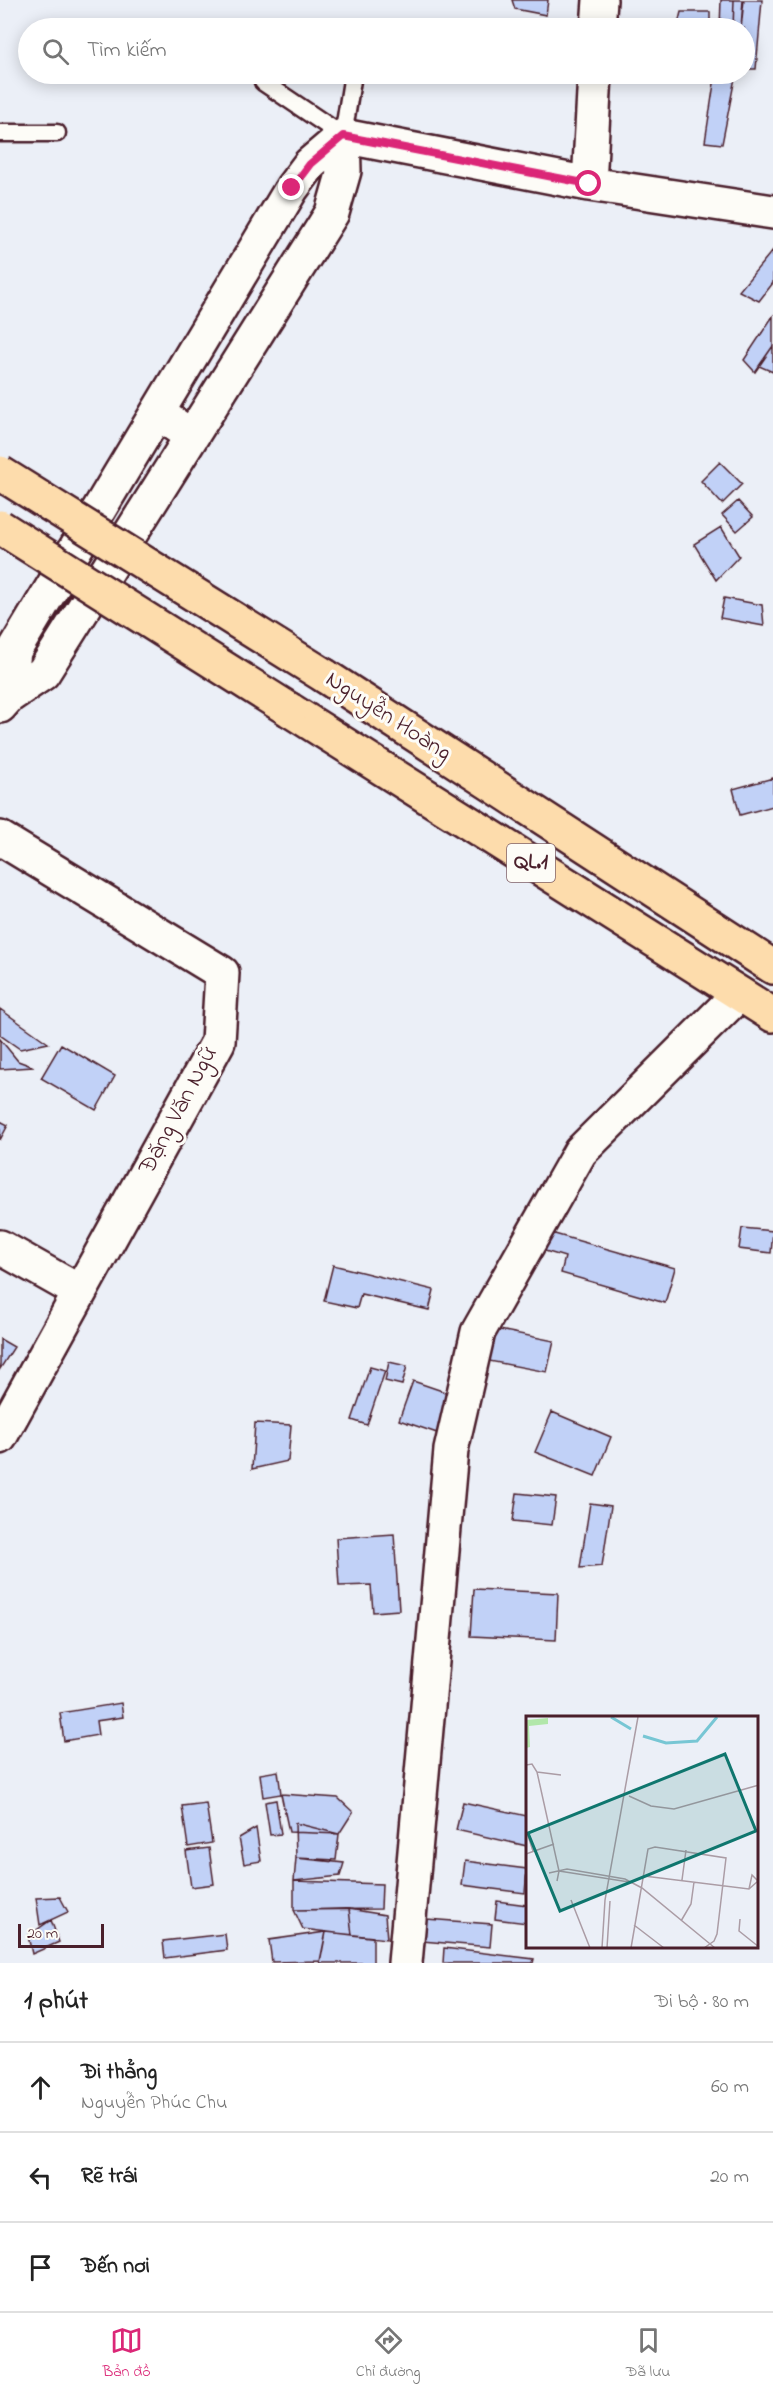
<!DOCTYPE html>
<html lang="vi">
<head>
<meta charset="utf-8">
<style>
  body { margin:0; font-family:"Indie Flower",sans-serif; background:#f6f6f6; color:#222 }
  .scale { position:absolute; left:18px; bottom:15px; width:86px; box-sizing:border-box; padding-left:6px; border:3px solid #4a1f2b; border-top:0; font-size:16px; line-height:21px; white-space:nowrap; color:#4a1f2b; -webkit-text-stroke:4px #fdfcf7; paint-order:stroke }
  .stop { position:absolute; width:18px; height:18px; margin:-14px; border:4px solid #db2777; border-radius:50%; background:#fff }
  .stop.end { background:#db2777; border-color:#fff; box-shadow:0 2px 6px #0008 }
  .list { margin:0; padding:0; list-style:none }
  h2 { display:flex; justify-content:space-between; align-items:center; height:78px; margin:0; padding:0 24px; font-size:26px }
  h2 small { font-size:20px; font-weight:400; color:#767676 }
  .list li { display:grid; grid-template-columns:39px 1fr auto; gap:18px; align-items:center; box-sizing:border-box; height:90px; padding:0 24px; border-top:2px solid #e0e0e0 }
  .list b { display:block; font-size:22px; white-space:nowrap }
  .list p { margin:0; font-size:20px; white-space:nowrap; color:#767676 }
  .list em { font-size:20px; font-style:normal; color:#767676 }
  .icon { flex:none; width:33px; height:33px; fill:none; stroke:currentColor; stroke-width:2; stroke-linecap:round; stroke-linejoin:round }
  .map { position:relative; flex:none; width:773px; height:1963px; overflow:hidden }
  .search { position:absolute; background:#fff; box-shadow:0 3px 15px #0003; left:18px; right:18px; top:18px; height:66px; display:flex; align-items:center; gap:15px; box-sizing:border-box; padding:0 21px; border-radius:33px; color:#767676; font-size:22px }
  .sheet { height:348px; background:#fff }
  nav { display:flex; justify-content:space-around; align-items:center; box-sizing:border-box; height:84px; border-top:2px solid #e0e0e0; background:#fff; font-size:16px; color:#767676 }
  nav a { display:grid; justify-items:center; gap:3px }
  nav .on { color:#db2777 }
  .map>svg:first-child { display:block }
</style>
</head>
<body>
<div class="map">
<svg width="773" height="1963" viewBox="0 0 773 1963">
  <rect width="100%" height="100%" fill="#ebeff7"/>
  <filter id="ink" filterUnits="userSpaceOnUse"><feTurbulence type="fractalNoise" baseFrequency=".0167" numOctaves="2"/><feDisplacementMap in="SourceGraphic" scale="12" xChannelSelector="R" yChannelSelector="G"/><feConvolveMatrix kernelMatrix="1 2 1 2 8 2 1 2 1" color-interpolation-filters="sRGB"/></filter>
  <g filter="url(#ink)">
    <path fill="#c1d1f7" stroke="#4a1f2b" stroke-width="1.5" d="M512,0H548L546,15L515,9Z
      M721,0H734L733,28H720Z
      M734,0H743L741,28H733Z
      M744,0H762L756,69H744V28H741Z
      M681,12H710V28H677Z
      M715,77L735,78L722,144L705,142Z
      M773,250V283L759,301L739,291Z
      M773,316V346L755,372L744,360Z
      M773,346V372L759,366Z
      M720,462L742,484L722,504L701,481Z
      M738,501L753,517L737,531L722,515Z
      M721,527L739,556L716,580L694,544Z
      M724,598L762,605L764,626L720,618Z
      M773,778V806L740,815L733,789Z
      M0,1009L48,1043L20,1049L0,1035Z
      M0,1039L18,1061L34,1067L0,1069Z
      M61,1044L115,1076L96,1110L41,1078Z
      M0,1121L8,1125L0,1140Z
      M742,1228L773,1231L771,1253L739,1249Z
      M551,1233L675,1268L665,1303L561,1273L565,1257L545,1251Z
      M333,1265L434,1290L429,1310L361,1294L357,1308L324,1301Z
      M490,1328L554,1341L547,1372L484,1360Z
      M0,1339L14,1347L0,1369Z
      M389,1362L407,1366L402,1385L385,1381Z
      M370,1367L385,1371L367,1425L352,1420Z
      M413,1381L451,1394L437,1433L399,1420Z
      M552,1412L611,1437L595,1476L535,1452Z
      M255,1423L291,1425L288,1461L252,1469Z
      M517,1493L556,1497L552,1525L513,1521Z
      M590,1503L611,1506L602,1566L580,1568Z
      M394,1534L399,1610L373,1612L371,1585L339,1586L336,1538Z
      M474,1589L558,1593L556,1640L471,1636Z
      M121,1703L123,1717L96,1721L98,1735L64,1741L60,1713Z
      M278,1771L281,1794L263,1797L260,1774Z
      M281,1794L338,1798L353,1812L339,1834L289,1832Z
      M276,1800L281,1834L270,1835L265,1802Z
      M463,1802L527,1816V1846L456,1830Z
      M206,1803L212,1843L188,1847L182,1806Z
      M295,1823L339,1834L336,1860L296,1858Z
      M256,1828L261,1861L244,1864L239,1838Z
      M209,1848L214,1884L191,1887L186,1851Z
      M296,1858L344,1863L340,1876L294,1881Z
      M465,1861L527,1869L525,1893L462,1885Z
      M294,1881L382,1884L381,1909L294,1910Z
      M60,1897L68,1912L40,1925L36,1898Z
      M497,1901L527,1905V1923L495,1919Z
      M349,1909L385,1915L387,1939L352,1935Z
      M349,1909L352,1935L303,1929L294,1910Z
      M413,1918L492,1924L490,1947L411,1940Z
      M51,1920L59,1942L32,1954L28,1936Z
      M326,1932L373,1937V1963H320Z
      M326,1932L320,1961L272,1962L269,1940Z
      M225,1934L227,1950L165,1958L163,1941Z
      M444,1948L534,1959L533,1963H443Z"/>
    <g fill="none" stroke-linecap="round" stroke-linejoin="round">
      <g stroke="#4a1f2b" stroke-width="21">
        <path id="lane" d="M263,82L343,136L353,74
          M0,133H57"/>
      </g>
      <g stroke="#4a1f2b" stroke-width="38">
        <path id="street" d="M598,28L600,0
          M343,136L589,184L773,212
          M589,184L595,74
          M158,413L191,436
          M0,838L222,973L218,1042L0,1437
          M0,1247L80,1292
          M405,1963L451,1450L478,1332L580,1152L739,994"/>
      </g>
      <g stroke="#4a1f2b" stroke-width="38">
        <path id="secondary" d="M9,696L14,651L292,188L310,164L343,136
          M0,706L9,696L43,673L332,213L344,171L343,136"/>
      </g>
      <g stroke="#4a1f2b" stroke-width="38">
        <path id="highway" d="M325,676L773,967
          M290,710L773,1015"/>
      </g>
      <use href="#lane" stroke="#fdfcf7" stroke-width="16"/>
      <use href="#street" stroke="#fdfcf7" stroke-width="33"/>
      <use href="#secondary" stroke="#fdfcf7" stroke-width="33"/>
      <use href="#highway" stroke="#fddcac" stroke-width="33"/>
      <g stroke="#4a1f2b" stroke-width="38" stroke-linecap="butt">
        <path id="highway-bridge" d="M0,473L325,676
          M0,527L290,710"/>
      </g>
      <use href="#highway-bridge" stroke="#fddcac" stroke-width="33"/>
    </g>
  </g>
  <g fill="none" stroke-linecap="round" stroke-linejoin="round" filter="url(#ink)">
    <path stroke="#db2777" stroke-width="8" d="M292,188L310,164L343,136L589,184"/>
  </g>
  <g text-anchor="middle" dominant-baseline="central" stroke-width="6" stroke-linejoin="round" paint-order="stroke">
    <rect fill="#fdfcf7" stroke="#806168" stroke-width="1.5" x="507" y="844" width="48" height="38" rx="4.5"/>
    <g font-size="22" font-weight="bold" fill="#4a1f2b">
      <text x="531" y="863">QL.1</text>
    </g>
    <g font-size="24" fill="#4a1f2b" stroke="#fdfcf7">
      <text transform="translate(388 717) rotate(33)">Nguyễn Hoàng</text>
      <text transform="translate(179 1111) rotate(-62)">Đặng Văn Ngữ</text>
    </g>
  </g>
  <g transform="translate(526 1716)">
    <rect width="232" height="232" fill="#ebeff7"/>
    <path d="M22,2V8L3,10L4,31L0,32V4Z" fill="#b2e7aa"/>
    <path fill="none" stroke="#77c6d4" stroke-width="3" d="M85,1L105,13M117,20L140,27L171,25L191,1"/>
    <path fill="none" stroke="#ab9ca5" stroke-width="1.5" d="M0,49L6,48L11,56L33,155L31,165M11,56L35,59M103,80L125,90L148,93L233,69M0,114L7,135M0,138L28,128M33,155L103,166M23,157L41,153L99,163L116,172L189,232M118,160L223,173L232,165L226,159L223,173M156,164L160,134M45,184L64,232M214,203L213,215L233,231M155,205L165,188L168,166M108,209L138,232M76,232L79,184L112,1M81,232L84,185M105,232L122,133L129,131L200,142L191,218L188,225L178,232"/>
    <path fill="#0f766e" fill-opacity="0.15" stroke="#0f766e" stroke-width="3" d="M199,38L230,115L34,195L2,117Z"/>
    <rect width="232" height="232" fill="none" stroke="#4a1f2b" stroke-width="3"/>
  </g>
</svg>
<div class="scale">20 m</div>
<div class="stop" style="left:589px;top:184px"></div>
<div class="stop end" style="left:292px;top:188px"></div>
<div class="search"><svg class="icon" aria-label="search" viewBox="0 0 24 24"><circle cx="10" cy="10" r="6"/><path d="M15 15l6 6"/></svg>Tìm kiếm</div>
</div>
<section class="sheet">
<h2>1 phút<small>Đi bộ · 80 m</small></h2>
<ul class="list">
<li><svg class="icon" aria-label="ahead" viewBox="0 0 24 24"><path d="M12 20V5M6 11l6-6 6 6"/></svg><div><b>Đi thẳng</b><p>Nguyễn Phúc Chu</p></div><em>60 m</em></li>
<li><svg class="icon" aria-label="left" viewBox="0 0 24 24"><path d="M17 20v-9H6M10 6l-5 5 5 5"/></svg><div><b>Rẽ trái</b></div><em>20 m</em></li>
<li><svg class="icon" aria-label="arrive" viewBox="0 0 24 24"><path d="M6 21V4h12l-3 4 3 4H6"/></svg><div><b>Đến nơi</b></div></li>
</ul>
</section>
<nav>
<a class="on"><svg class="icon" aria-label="map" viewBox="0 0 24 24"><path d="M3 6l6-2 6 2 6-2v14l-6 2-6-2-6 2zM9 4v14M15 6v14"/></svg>Bản đồ</a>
<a><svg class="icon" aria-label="directions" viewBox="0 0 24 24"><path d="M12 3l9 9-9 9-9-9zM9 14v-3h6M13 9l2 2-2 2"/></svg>Chỉ đường</a>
<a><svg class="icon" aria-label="saved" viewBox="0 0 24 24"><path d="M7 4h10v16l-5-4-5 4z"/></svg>Đã lưu</a>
</nav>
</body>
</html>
